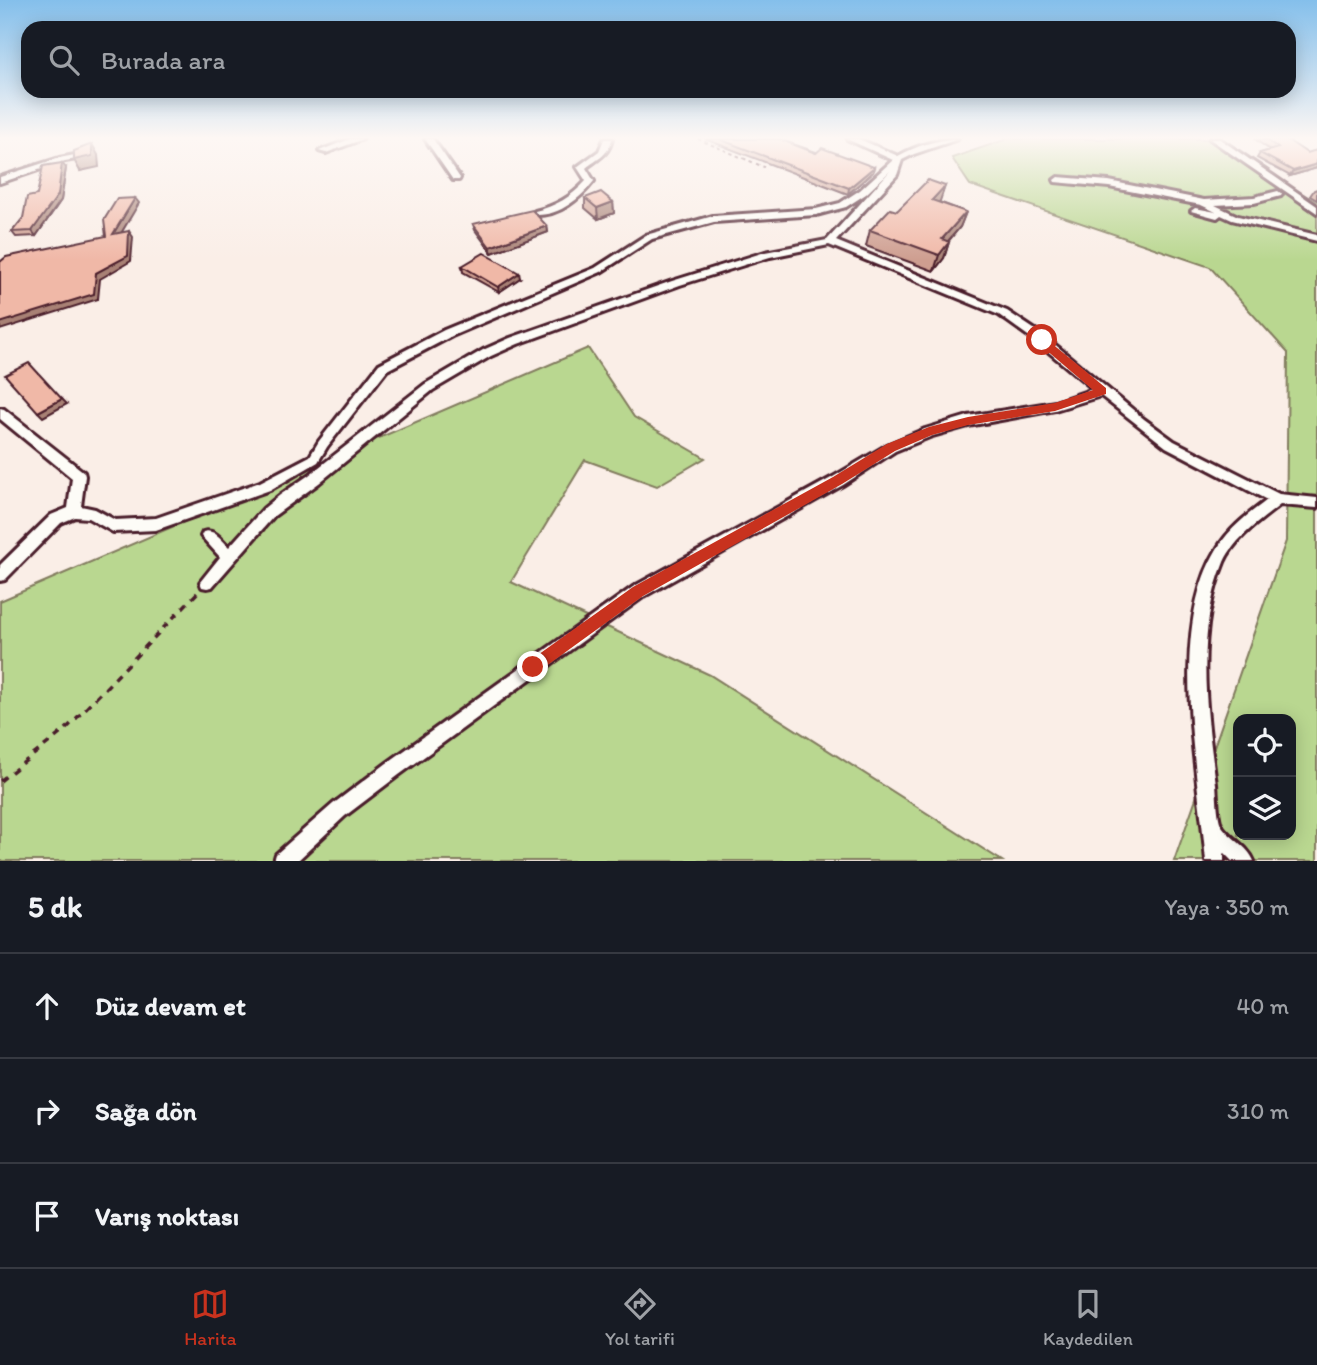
<!DOCTYPE html>
<html lang="tr">
<head>
<meta charset="utf-8">
<style>
  body { margin:0; font-family:Itim,sans-serif; background:#242831; color:#f1f3f6 }
  .controls { position:absolute; right:21px; bottom:21px; display:grid; overflow:hidden; border-radius:14px; box-shadow:0 4px 18px #0003 }
  .controls button { width:63px; height:63px; display:grid; place-items:center; padding:0; border:0; border-bottom:2px solid #363941; background:#171b24; color:#f1f3f6; font:35px sans-serif }
  .stop { position:absolute; width:21px; height:21px; margin:-16px; border:5px solid #c8321e; border-radius:50%; background:#fff }
  .stop.end { background:#c8321e; border-color:#fff; box-shadow:0 2px 7px #0008 }
  .list { margin:0; padding:0; list-style:none }
  h2 { display:flex; justify-content:space-between; align-items:center; height:91px; margin:0; padding:0 28px; font-size:30px }
  h2 small { font-size:23px; font-weight:400; color:#9ea1a6 }
  .list li { display:grid; grid-template-columns:46px 1fr auto; gap:21px; align-items:center; box-sizing:border-box; height:105px; padding:0 28px; border-top:2px solid #363941 }
  .list b { display:block; font-size:26px; white-space:nowrap }
  .list em { font-size:23px; font-style:normal; color:#9ea1a6 }
  .icon { flex:none; width:38px; height:38px; fill:none; stroke:currentColor; stroke-width:2; stroke-linecap:round; stroke-linejoin:round }
  .map { position:relative; flex:none; width:1317px; height:861px; overflow:hidden }
  .search { position:absolute; background:#171b24; box-shadow:0 4px 18px #0003; left:21px; right:21px; top:21px; height:77px; display:flex; align-items:center; gap:18px; box-sizing:border-box; padding:0 24px; border-radius:21px; color:#9ea1a6; font-size:26px }
  .sheet { height:406px; background:#171b24 }
  nav { display:flex; justify-content:space-around; align-items:center; box-sizing:border-box; height:98px; border-top:2px solid #363941; background:#171b24; font-size:19px; color:#9ea1a6 }
  nav a { display:grid; justify-items:center; gap:4px }
  nav .on { color:#c8321e }
  .map>svg:first-child { display:block }
</style>
</head>
<body>
<div class="map">
<svg width="1317" height="861" viewBox="0 0 1317 861">
  <rect width="100%" height="100%" fill="#faeee7"/>
  <filter id="ink" filterUnits="userSpaceOnUse"><feTurbulence type="fractalNoise" baseFrequency=".0143" numOctaves="2"/><feDisplacementMap in="SourceGraphic" scale="14" xChannelSelector="R" yChannelSelector="G"/><feConvolveMatrix kernelMatrix="1 2 1 2 8 2 1 2 1" color-interpolation-filters="sRGB"/></filter>
  <g filter="url(#ink)">
    <path fill="#b9d790" stroke="#827b5e" stroke-width="2" fill-rule="evenodd" d="M1007,139H1207L1317,202V861H1174L1286,541L1288,353L1210,267L970,185L952,158ZM1238,719H1291V835H1238Z
      M588,348L634,417L705,458L657,486L585,460L511,582L710,675L1002,861H0V601Z"/>
    <g fill="none" stroke-linecap="round" stroke-linejoin="round">
      <g stroke="#4a1f2b" stroke-width="6">
        <path id="minor" d="M350,139H363L326,153L319,151Z
          M425,139H433L460,178L459,180H453Z
          M604,139H612C609,155 597,159 586,168L594,181C580,199 559,216 535,215V211C556,206 571,197 586,181L577,167L599,151Z
          M847,139H859L898,156C916,146 937,139 958,139L914,154L902,160L897,175L836,241L1007,311L1046,337L1144,419L1174,441L1279,494L1317,498V508L1280,505C1260,521 1235,538 1224,562C1195,632 1206,711 1216,784C1217,794 1217,819 1222,826C1231,839 1248,846 1254,861H1232L1224,853V861H1206C1198,769 1167,631 1217,549C1229,528 1249,514 1267,500L1166,447L1101,396L1055,410L968,426L932,436L895,451L843,485L643,597L399,775L345,816L297,861H274L276,854L333,804L387,763L633,587L833,477L887,445L925,429L968,416L1055,402L1093,389L1038,343L999,315L829,245L770,257L680,285L518,344L491,356L433,390L319,483L274,516L212,587L207,588L202,587L200,582L220,557L201,536L203,532C214,528 222,540 229,547L264,508L280,495L309,475L425,384L483,350L510,338L672,281L765,252L827,240L890,171L866,194L846,207L816,215L714,222L652,239L601,272L452,336L387,370L327,447L318,462L270,490L156,530L113,532L88,518L75,517L61,523L5,580L0,581V565L51,515L68,508L72,478L0,419V408L4,409L84,472L85,476L81,506L95,509L115,520L156,518L260,482L310,456L319,441L379,364L444,330L595,268L646,235L713,216L816,209L840,203L860,190L893,160Z
          M1210,139H1220L1317,206V213Z
          M85,153H88V157L65,161L0,183V177L59,158Z
          M1058,177L1109,181L1204,200L1254,197L1278,191L1282,194L1281,196L1254,203L1215,205L1238,216L1317,235V241L1232,220L1221,215L1217,218L1191,211L1195,208L1216,212L1201,205L1109,187L1055,182L1054,180Z"/>
      </g>
      <path stroke="#4a1f2b" stroke-width="2" stroke-dasharray="3.5 3.5" stroke-linecap="butt" d="M698,139L764,167"/>
      <path stroke="#4a1f2b" stroke-width="3.5" stroke-dasharray="7 7" stroke-linecap="butt" d="M0,781L65,730L198,592"/>
      <use href="#minor" fill="#fdfcf7" fill-rule="evenodd"/>
    </g>
    <path fill="#ce9e90" stroke="#4a1f2b" stroke-width="2" d="M705,139H779L873,172L848,194Z
      M1286,139L1307,153L1317,150V168L1290,176L1257,158L1260,153L1270,150L1256,140Z
      M66,168L61,200L36,236L16,237L12,232L23,218L37,195Z
      M945,186L939,202L966,212L960,227L948,242H949L944,258L934,271L866,246L870,230L897,211Z
      M1317,189V200L1310,196L1314,190Z
      M585,198L613,202L614,213L598,219L585,208Z
      M473,224L547,226L548,232L492,253L475,230Z
      M462,266L520,278L499,292L463,272Z"/>
    <path fill="#a88175" stroke="#4a1f2b" stroke-width="2" d="M92,144L98,155L99,167L80,171L74,160Z
      M62,163L66,168L61,200L36,236L32,231Z
      M1317,164V168L1290,176L1293,171Z
      M874,167L873,172L848,194L849,188Z
      M945,186L940,201L927,215L932,200Z
      M135,198L139,203L117,240L113,234Z
      M613,202L614,213L598,219L597,208Z
      M966,212L960,227L936,255L942,239Z
      M547,226L548,232L492,253L490,247Z
      M129,231L133,237L131,261L100,279L98,299L0,330V323L96,273Z
      M949,242L944,258L934,271L939,255Z
      M519,273L520,278L499,292L498,287Z
      M62,399L67,404L43,417L38,412Z"/>
    <path fill="#f0b8a7" stroke="#4a1f2b" stroke-width="2" d="M719,139H779L816,153L822,148L874,167L849,188Z
      M1266,139H1286L1307,153L1317,150V164L1293,171L1260,153L1278,148Z
      M92,144V156L74,160V151Z
      M62,163L58,195L32,231L12,232L23,218L27,197L37,195L43,166Z
      M928,180L945,186L932,200L966,212L942,239L949,242L939,255L870,230L890,209L897,211Z
      M601,192L613,202L597,208L585,198Z
      M135,198L113,234L129,231L128,256L96,273L94,294L0,323V262L6,257L106,236L104,220L117,199Z
      M532,210L547,226L490,247L473,224Z
      M484,253L519,273L498,287L462,266Z
      M29,363L62,399L38,412L5,375Z"/>
  </g>
  <linearGradient id="sky" x2="0" y2="1"><stop stop-color="#84bfeb"/><stop offset="0.53" stop-color="#fdf7f4"/><stop offset="1" stop-color="#fdf7f4" stop-opacity="0"/></linearGradient>
  <rect width="1317" height="260" fill="url(#sky)"/>
  <path fill="#c8321e" d="M1038,338H1045L1106,388V394L1055,411L968,425L932,435L895,451L842,484L643,596L538,672H528L526,667L528,662L633,587L833,477L887,444L929,427L968,417L1055,403L1093,390L1038,343Z"/>
</svg>
<div class="controls">
<button><svg class="icon" aria-label="locate" viewBox="0 0 24 24"><circle cx="12" cy="12" r="6"/><path d="M12 2v4M12 18v4M2 12h4M18 12h4"/></svg></button>
<button><svg class="icon" aria-label="layers" viewBox="0 0 24 24"><path d="M12 4l9 5-9 5-9-5zM3 14l9 5 9-5"/></svg></button>
</div>
<div class="stop" style="left:1042px;top:340px"></div>
<div class="stop end" style="left:533px;top:667px"></div>
<div class="search"><svg class="icon" aria-label="search" viewBox="0 0 24 24"><circle cx="10" cy="10" r="6"/><path d="M15 15l6 6"/></svg>Burada ara</div>
</div>
<section class="sheet">
<h2>5 dk<small>Yaya · 350 m</small></h2>
<ul class="list">
<li><svg class="icon" aria-label="ahead" viewBox="0 0 24 24"><path d="M12 20V5M6 11l6-6 6 6"/></svg><div><b>Düz devam et</b></div><em>40 m</em></li>
<li><svg class="icon" aria-label="right" viewBox="0 0 24 24"><path d="M7 20v-9h11M14 6l5 5-5 5"/></svg><div><b>Sağa dön</b></div><em>310 m</em></li>
<li><svg class="icon" aria-label="arrive" viewBox="0 0 24 24"><path d="M6 21V4h12l-3 4 3 4H6"/></svg><div><b>Varış noktası</b></div></li>
</ul>
</section>
<nav>
<a class="on"><svg class="icon" aria-label="map" viewBox="0 0 24 24"><path d="M3 6l6-2 6 2 6-2v14l-6 2-6-2-6 2zM9 4v14M15 6v14"/></svg>Harita</a>
<a><svg class="icon" aria-label="directions" viewBox="0 0 24 24"><path d="M12 3l9 9-9 9-9-9zM9 14v-3h6M13 9l2 2-2 2"/></svg>Yol tarifi</a>
<a><svg class="icon" aria-label="saved" viewBox="0 0 24 24"><path d="M7 4h10v16l-5-4-5 4z"/></svg>Kaydedilen</a>
</nav>
</body>
</html>
